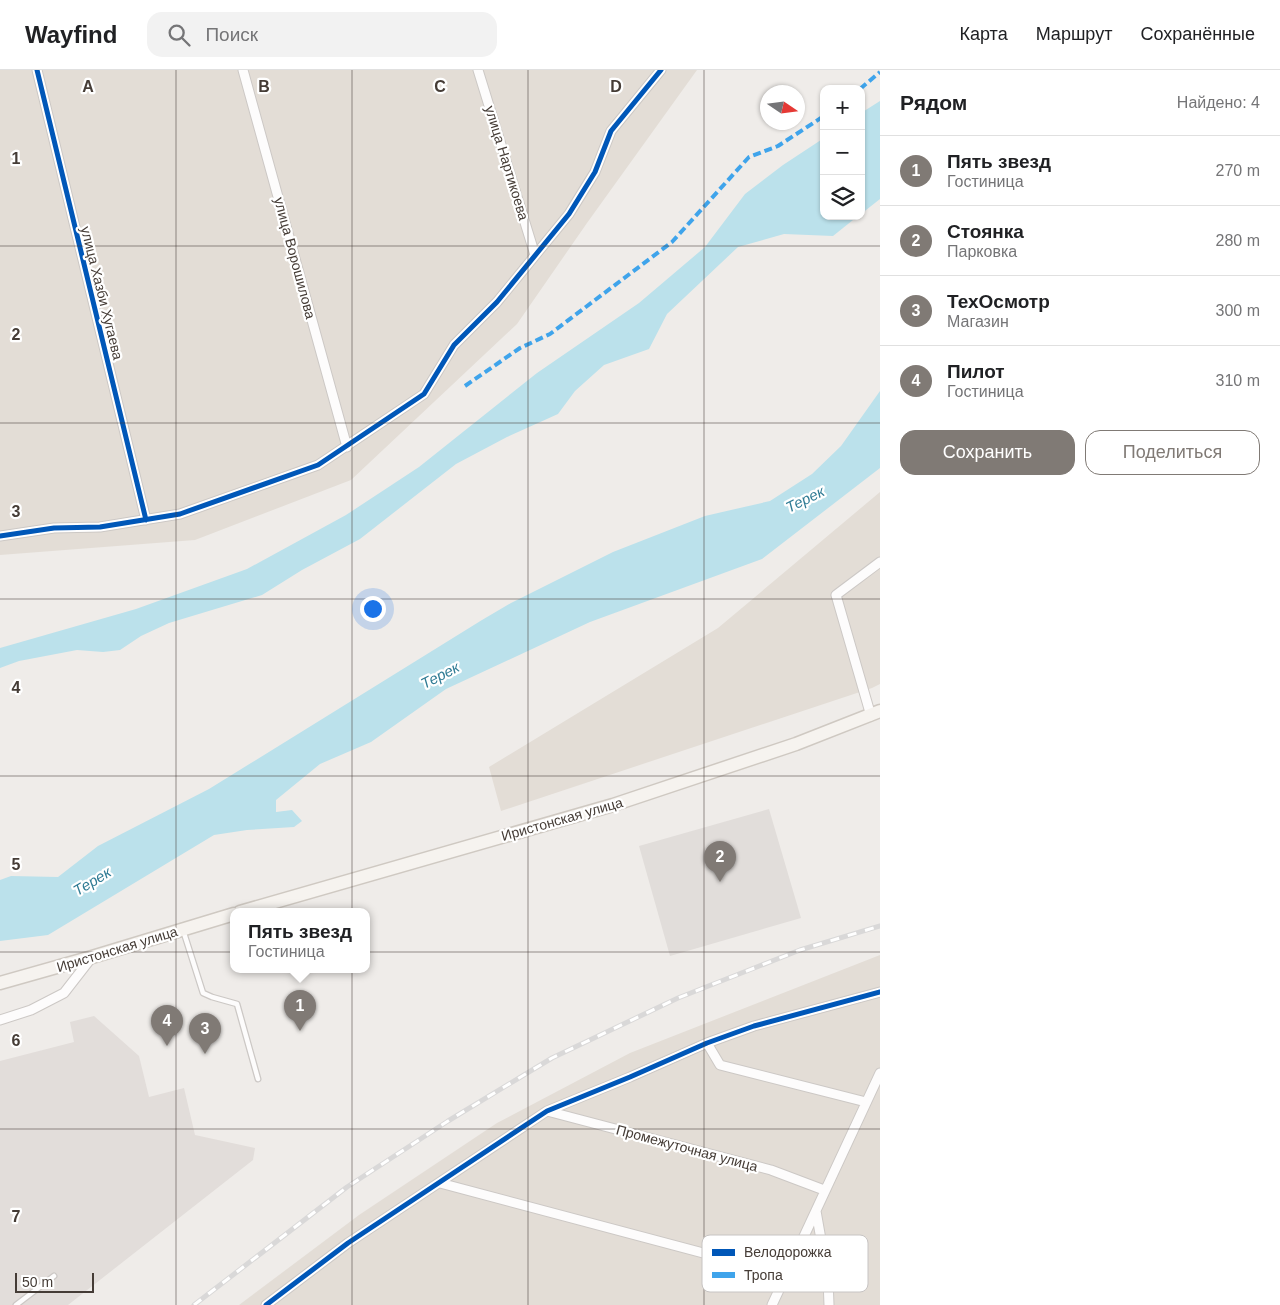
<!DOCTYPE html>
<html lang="ru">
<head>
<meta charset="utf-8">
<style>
  body { margin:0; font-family:Helvetica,sans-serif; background:#f2f2f2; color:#202124 }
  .controls { position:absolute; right:15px; top:15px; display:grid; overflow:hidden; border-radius:10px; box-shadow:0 1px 4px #0004 }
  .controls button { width:45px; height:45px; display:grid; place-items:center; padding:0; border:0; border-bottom:1px solid #e0e0e0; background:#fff; color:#202124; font:25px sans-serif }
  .compass { position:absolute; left:760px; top:15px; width:45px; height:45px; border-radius:50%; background:#fff; box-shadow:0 1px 4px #0004; rotate:103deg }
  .scale { position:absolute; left:15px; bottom:12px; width:79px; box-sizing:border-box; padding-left:5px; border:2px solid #453c36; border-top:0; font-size:14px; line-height:18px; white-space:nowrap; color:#453c36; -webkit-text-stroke:4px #fff; paint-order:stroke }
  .you { position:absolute; left:372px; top:538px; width:18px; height:18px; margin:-12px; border:4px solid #fff; border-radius:50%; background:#1a73e8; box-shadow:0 0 0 8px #1a73e833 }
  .badge { display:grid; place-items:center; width:32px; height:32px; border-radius:50%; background:#807a75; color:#fff; font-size:16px; font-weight:700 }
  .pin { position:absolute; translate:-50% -41px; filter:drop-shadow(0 1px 2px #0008) }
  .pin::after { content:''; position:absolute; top:26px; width:18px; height:15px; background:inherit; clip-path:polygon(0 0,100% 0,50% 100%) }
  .popup { position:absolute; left:230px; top:838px; width:140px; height:65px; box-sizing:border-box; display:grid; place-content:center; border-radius:10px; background:#fff; filter:drop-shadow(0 1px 4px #0005); font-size:16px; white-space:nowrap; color:#757577 }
  .popup b { font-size:19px; color:#202124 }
  .popup::after { content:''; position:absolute; left:50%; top:100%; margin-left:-10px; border:10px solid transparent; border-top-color:#fff }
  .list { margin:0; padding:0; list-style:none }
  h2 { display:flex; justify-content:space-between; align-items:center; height:65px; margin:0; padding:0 20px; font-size:21px }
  h2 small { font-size:16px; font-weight:400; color:#757577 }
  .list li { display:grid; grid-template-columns:32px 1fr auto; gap:15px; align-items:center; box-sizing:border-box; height:70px; padding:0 20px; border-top:1px solid #e0e0e0 }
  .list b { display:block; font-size:19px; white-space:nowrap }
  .list p { margin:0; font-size:16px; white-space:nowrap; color:#757577 }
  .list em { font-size:16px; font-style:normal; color:#757577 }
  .actions { display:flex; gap:10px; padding:15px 20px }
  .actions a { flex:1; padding:11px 0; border:1px solid #807a75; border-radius:15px; text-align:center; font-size:18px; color:#807a75 }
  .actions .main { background:#807a75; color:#fff }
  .icon { flex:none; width:28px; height:28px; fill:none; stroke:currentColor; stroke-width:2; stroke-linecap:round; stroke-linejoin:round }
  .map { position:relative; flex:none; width:880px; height:1235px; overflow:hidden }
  header { display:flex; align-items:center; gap:30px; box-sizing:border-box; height:70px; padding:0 25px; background:#fff; border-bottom:1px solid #e0e0e0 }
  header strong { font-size:24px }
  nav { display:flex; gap:28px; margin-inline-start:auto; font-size:18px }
  .search { width:350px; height:45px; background:#f2f2f2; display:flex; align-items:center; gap:12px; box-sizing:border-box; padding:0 18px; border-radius:15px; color:#757577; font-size:19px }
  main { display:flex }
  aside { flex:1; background:#fff }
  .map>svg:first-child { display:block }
</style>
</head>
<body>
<header>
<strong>Wayfind</strong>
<div class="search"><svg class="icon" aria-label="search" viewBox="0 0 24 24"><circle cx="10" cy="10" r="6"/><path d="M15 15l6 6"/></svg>Поиск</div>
<nav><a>Карта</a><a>Маршрут</a><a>Сохранённые</a></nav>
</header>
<main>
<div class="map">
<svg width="880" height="1235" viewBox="0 0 880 1235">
  <rect width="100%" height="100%" fill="#efece9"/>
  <path fill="#e3ddd6" d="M0,0H697L587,153L517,254L351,410L195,470L0,485Z
    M880,422V614L872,618L501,741L489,697L718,558Z
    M880,885V1235H239L359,1145L497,1053L630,983Z"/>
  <path fill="#e2ddda" d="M94,946L139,986L149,1027L184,1018L195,1065L255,1078L253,1090L68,1235H0V991L74,972L70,952Z"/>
  <path fill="#e1ddda" d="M769,739L801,848L670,886L639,776Z"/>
  <path fill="#bbe1eb" d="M880,31V129L861,144V43Z
    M824,68V146H858L833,166L784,164L738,177L667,244L649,279L604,295L575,321L558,344L507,367L456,394L360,469L302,500L262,525L169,553L141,566L120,580L103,582L77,580L19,591L0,598V578L136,539L247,499L346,445L419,397L537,303L639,233L705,177L745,124L783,95Z
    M880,321V398L762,489L590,552L446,619L371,672L320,694L276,730V742L292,740L302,751L294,757L247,760L214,765L48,865L0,871V810L11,806L58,807L98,776L209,719L482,550L511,533L613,482L705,446L770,431L812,404L841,376Z"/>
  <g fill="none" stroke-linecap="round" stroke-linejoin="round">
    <g stroke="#ccc8c5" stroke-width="7">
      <path id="lane" d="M183,860L203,923L212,927L237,934L258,1009
        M16,1235L54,1206"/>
    </g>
    <g stroke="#ccc8c5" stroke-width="11">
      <path id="street" d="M37,0L146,450
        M243,0L347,377
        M478,0L535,185
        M0,466L54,458L100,457L180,444L318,395L424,324L454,275L497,232L569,144L595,102L611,61L661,0
        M871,646L836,525L880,492
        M0,950L31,940L64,923L92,887
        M707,973L720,995L866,1032
        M547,1041L771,1100L824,1120
        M440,1113L786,1205
        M816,1141L828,1209L829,1235
        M266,1235L348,1173L547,1041L630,1007L707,973L754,956L880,922
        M772,1235L880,1003"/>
    </g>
    <g stroke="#cfc9c2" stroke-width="15">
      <path id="secondary" d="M240,842L613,735L796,674L880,641
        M0,913L92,887L234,844"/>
    </g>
    <use href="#lane" stroke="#fdfcfc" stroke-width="4.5"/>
    <use href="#street" stroke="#fdfcfc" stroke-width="9"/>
    <use href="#secondary" stroke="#f6f3ef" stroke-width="12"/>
    <g stroke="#d9d8d8" stroke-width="5">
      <path id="rail" d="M194,1235L347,1117L448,1051L552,988L678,928L800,880L880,856"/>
    </g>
    <use href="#rail" stroke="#fff" stroke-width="3" stroke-dasharray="9" stroke-linecap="butt"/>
    <path stroke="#3fa4eb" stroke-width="4" stroke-dasharray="8 4" stroke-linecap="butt" d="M860,19L880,2
      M465,316L520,278L550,264L672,172L749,87L778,76L824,46"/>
    <g stroke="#fff" stroke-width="8">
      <path id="cycleway" d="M37,0L146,450
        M0,466L54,458L100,457L180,444L318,395L424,324L454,275L497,232L569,144L595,102L611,61L661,0
        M266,1235L348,1173L547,1041L630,1007L707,973L754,956L880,922"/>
    </g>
    <use href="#cycleway" stroke="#0057b8" stroke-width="5"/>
  </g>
  <path fill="none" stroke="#453c36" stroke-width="1" stroke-opacity="0.55" d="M176,0V1235M352,0V1235M528,0V1235M704,0V1235M0,176H880M0,353H880M0,529H880M0,706H880M0,882H880M0,1059H880"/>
  <g text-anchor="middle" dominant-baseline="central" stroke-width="4.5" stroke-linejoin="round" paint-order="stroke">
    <g font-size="14" fill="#453c36" stroke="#fff">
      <text transform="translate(507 93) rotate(73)">улица Нартикоева</text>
      <text transform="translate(295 188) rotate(75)">улица Ворошилова</text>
      <text transform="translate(102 223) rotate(76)">улица Хазби Хугаева</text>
      <text transform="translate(562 749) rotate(-16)">Иристонская улица</text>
      <text transform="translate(117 879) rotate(-17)">Иристонская улица</text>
      <text transform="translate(687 1078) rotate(15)">Промежуточная улица</text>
    </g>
    <g font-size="15" font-style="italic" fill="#2f7b94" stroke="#fff">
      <text transform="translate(805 429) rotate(-26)">Терек</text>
      <text transform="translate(440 605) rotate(-27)">Терек</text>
      <text transform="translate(92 811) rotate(-31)">Терек</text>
    </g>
  </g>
  <rect x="702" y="1165" width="166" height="57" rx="8" fill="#fff" stroke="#c7c4c3" stroke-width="1"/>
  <rect x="712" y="1179" width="23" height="7" fill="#0057b8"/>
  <rect x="712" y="1202" width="23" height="6" fill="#3fa4eb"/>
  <g font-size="14" fill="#453c36">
    <text x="744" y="1187">Велодорожка</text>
    <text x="744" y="1210">Тропа</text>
  </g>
  <g font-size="16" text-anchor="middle" font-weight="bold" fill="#453c36" stroke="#fff" stroke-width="4.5" stroke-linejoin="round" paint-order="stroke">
    <text x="88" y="22">A</text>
    <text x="264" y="22">B</text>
    <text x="440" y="22">C</text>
    <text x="616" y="22">D</text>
    <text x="16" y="94">1</text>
    <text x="16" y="270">2</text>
    <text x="16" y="447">3</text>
    <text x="16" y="623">4</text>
    <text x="16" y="800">5</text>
    <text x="16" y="976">6</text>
    <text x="16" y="1152">7</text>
  </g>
</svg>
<div class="controls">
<button>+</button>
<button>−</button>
<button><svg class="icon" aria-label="layers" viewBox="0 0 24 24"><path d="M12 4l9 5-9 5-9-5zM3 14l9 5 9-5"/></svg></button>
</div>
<svg class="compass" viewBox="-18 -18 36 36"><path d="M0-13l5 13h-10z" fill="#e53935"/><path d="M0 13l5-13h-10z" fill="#757577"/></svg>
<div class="scale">50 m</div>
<div class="you"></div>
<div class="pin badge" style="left:300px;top:961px">1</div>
<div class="popup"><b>Пять звезд</b>Гостиница</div>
<div class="pin badge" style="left:720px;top:812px">2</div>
<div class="pin badge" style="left:205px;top:984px">3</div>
<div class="pin badge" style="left:167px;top:976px">4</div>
</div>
<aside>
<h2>Рядом<small>Найдено: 4</small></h2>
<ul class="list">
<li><span class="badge">1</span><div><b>Пять звезд</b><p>Гостиница</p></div><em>270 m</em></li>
<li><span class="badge">2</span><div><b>Стоянка</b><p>Парковка</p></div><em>280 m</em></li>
<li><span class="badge">3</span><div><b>ТехОсмотр</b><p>Магазин</p></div><em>300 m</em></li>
<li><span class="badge">4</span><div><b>Пилот</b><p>Гостиница</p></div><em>310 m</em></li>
</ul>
<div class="actions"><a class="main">Сохранить</a><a>Поделиться</a></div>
</aside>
</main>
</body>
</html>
